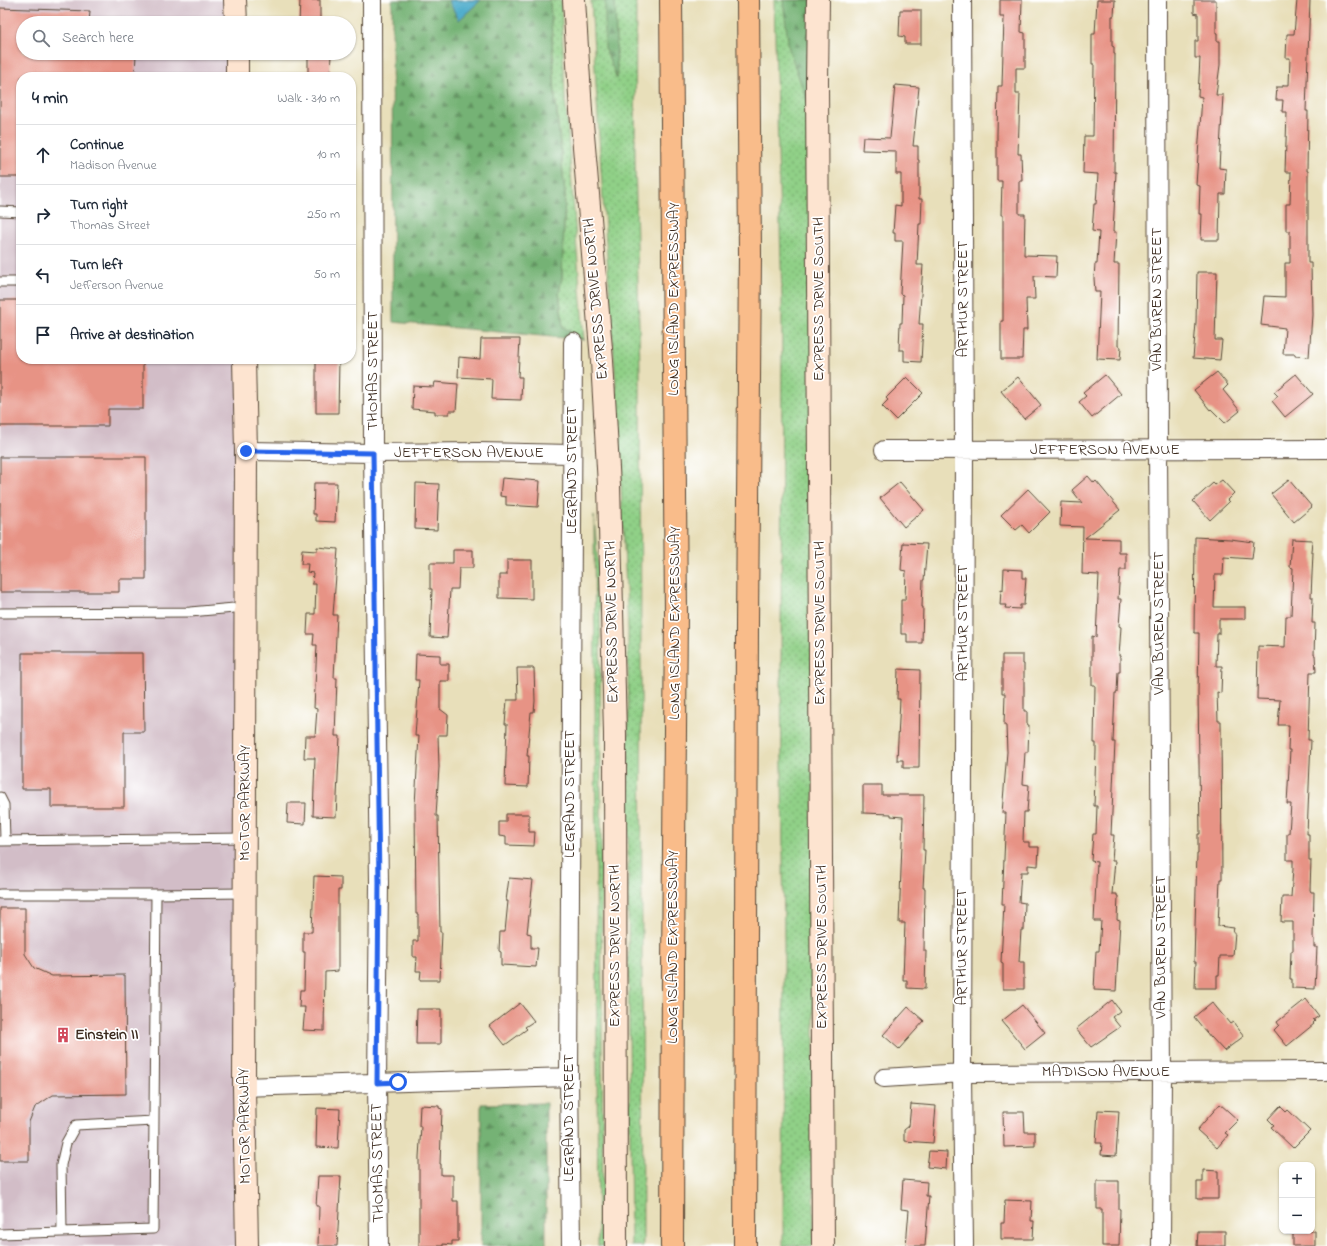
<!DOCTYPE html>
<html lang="en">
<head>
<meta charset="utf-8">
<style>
  body { margin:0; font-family:"Indie Flower",sans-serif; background:#f2f2f3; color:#1f2937 }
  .controls { position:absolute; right:12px; bottom:12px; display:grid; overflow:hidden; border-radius:8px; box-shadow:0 1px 3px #0004 }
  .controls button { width:36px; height:36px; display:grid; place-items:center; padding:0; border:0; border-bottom:1px solid #e0e1e3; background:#fff; color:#1f2937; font:20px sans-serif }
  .stop { position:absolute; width:12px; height:12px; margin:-9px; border:3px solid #2563eb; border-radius:50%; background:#fff }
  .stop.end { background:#2563eb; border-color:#fff; box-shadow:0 1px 4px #0008 }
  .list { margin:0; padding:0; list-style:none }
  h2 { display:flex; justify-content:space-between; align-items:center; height:52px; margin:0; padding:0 16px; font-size:17px }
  h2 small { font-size:13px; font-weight:400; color:#747a83 }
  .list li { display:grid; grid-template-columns:26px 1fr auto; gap:12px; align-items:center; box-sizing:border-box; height:60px; padding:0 16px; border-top:1px solid #e0e1e3 }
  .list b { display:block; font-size:15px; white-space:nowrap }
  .list p { margin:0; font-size:13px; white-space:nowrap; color:#747a83 }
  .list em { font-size:13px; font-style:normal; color:#747a83 }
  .icon { flex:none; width:22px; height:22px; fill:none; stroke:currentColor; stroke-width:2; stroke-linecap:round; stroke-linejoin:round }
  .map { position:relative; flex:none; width:1327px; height:1246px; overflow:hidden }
  .search { position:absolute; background:#fff; box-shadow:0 1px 3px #0004; left:16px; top:16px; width:340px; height:44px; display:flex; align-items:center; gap:10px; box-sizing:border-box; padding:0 14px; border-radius:22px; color:#747a83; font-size:15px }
  .panel { position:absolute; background:#fff; box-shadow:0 1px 3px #0004; left:16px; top:72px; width:340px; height:292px; border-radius:16px }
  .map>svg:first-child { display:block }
</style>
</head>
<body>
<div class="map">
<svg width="1327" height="1246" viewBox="0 0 1327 1246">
  <defs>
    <pattern id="grass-dots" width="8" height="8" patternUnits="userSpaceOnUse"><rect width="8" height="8" fill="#90d087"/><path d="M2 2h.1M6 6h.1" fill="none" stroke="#77a96e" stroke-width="1.8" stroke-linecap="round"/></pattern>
    <pattern id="forest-firs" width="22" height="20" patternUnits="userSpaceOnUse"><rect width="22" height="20" fill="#74b274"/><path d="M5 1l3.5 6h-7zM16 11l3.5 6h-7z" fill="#60915f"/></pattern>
  </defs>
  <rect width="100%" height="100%" fill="#fff"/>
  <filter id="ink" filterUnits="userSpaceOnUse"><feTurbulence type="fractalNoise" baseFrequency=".025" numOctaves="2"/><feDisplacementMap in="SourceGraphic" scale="8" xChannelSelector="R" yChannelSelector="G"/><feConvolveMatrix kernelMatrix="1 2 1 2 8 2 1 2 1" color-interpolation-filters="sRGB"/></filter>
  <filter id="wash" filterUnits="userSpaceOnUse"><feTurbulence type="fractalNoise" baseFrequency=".012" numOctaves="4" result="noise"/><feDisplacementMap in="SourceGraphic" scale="16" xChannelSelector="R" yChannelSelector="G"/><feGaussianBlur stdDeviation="0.9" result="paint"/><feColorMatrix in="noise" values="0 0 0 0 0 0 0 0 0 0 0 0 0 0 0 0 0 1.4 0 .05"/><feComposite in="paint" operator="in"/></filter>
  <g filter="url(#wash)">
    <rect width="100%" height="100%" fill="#e8dfba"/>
    <path fill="#d2bdc7" d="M0,0H236V23H23V53H237V77H21V359H241L253,1246H0Z"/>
    <path fill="url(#grass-dots)" stroke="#667d52" d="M550,0H561L565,96L584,340L563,327L559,292L562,278L565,193L555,95Z
      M591,0H636L635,157L640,370L643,1246H631L628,909V630L617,400L601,170Z
      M774,0H814V1246H783L784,944L781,677L782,301Z
      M594,516L600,589L603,1246H598Z"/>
    <path fill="url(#forest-firs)" stroke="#586e49" d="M392,0H550L555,95L565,193L562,278L559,292L563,327L584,340L393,322Z
      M605,0H615L617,79L605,48Z
      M783,0H811L808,104L789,49Z
      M546,1103V1246H481V1104Z"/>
    <path fill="#4cabcb" stroke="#446a74" d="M448,0H481L459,20Z"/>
    <g id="blocks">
      <path fill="#e79385" d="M300,0H320V23H299Z
        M1000,0H1022L1021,32L1025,33V68H1016V94H1020L1018,154H1021L1022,181H1019V214H1025L1024,255L1057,256L1056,277L1034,276L1035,299H1026L1027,330H1023L1022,359H1001V321H1003V215H1001L1002,181H997V134L998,86H1002L1004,17H1000Z
        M1097,0H1115L1114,16H1112V46L1114,47V54H1115L1114,172H1116L1113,232H1116L1114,264H1119L1118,346L1121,347L1120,360L1097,359L1100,292H1095L1094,278L1095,264H1097L1099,232L1092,231L1094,204H1096L1098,174L1083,173L1084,136H1093L1094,64H1092V34H1095Z
        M1194,0H1216V33H1217V41H1220V65L1216,95H1223L1219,168L1226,169L1225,194H1220L1219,240H1201L1202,214H1199L1200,186L1196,185L1202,97L1198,96L1200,58H1195V41H1198V14L1194,13Z
        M1297,0H1310L1306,111H1308L1307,171H1308V263H1311L1312,315L1309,357L1295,356V354H1283L1285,328L1261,325L1264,296L1285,297V263H1290V231H1286V204H1290L1291,172H1285L1287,112H1282L1283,100H1276L1277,87H1283V85H1289L1290,58H1286L1287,34H1294Z
        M0,8L90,11L89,23H23V53H136L135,77H21V177H0Z
        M900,10H921V44H905V37L899,36Z
        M308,53H331L330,77H308Z
        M895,85L919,87L913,146H918V160H919V199H922L921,224H919L917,265H923L919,324H923L921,362L904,361V350H899L900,323H902L903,295L900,294L903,241H895V233H893L895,205L901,206V174H896V151L862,150L863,137L890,138Z
        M1197,272H1217L1215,340H1222L1220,360L1193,358L1196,323Z
        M0,300H21V359H143V409H108V426H0Z
        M481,339H520L518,377H522L521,400L491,399L492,379L458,377L459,357L480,359Z
        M316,360H339L338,413H316Z
        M1217,372L1228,385L1223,390L1240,411L1225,423L1211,409L1210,410L1194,390Z
        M1296,374L1313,394L1285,417L1272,401L1278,396L1274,392Z
        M1105,375L1121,394L1092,418L1079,402L1086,396L1083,393Z
        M907,377L923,393L896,420L882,406L888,400L886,398Z
        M1018,377L1041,405L1024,419L1001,391Z
        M435,382L458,384L456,411H449V414H435V411L412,409L413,386L434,387Z
        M0,457H146V579H119V592H0Z
        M1088,476L1094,483L1096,481L1120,510L1085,538L1119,539V553H1126V570H1120L1118,599H1121L1119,626L1121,627L1119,656H1120V672H1118L1117,693H1115L1113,742H1115L1111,835H1114L1112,861H1115L1112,894H1117V896H1118L1117,920L1120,921L1116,991L1094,990L1096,951H1099L1101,921H1094L1097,862L1091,861L1093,834H1096L1097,806H1094L1096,751V743H1094L1095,685H1092V636L1096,637L1099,575L1082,574L1083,527L1060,526L1061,502L1082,503L1072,490Z
        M502,478L540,481L538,507L506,505V497L500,496Z
        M1222,480L1234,493L1227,500L1229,502L1210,520L1193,501L1213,483L1215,485Z
        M1289,480L1312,507L1294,522L1271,494Z
        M900,482L924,510L904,527L880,498Z
        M314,483H337L335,522L316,521V514H313Z
        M416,483L439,484L437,530L415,529Z
        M1028,489L1050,512L1029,533L1022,525L1016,530L1001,515Z
        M1195,537L1230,539L1254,542L1252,559L1224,557L1223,575H1215L1214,607H1245V619H1219V634H1217L1216,666H1222L1221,693L1217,692L1218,721H1221L1222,879H1220L1218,926L1234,928L1233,932H1235L1233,956H1220L1219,975H1217V988H1195L1196,962H1194L1197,854H1198V834H1200L1198,692L1199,633H1194Z
        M1292,539L1312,540L1311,552H1313L1311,597H1313L1312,623H1315L1314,655H1315L1316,672H1310L1308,740H1311L1307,834H1309V860H1311L1310,890L1311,892H1314L1313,939H1314V947H1317L1315,989L1292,988V979H1290L1291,951H1293V922H1281L1282,897H1291L1293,869V860H1287V833H1289L1291,804H1287L1290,750H1288L1289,725H1278L1280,700L1257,699L1258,646L1285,647L1286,616H1291L1293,568L1290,567Z
        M903,543L927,544L924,580H923L922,607H923L922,643H907V634H901V600H905L906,571L901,570Z
        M317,547L338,549L333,615H337L334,678H337L335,736H340L336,817L313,816L315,758H304L305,736H315L317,709L314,708L317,645H313L314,634H307L308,614H315L316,584H312L313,573L307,572L308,564H301L302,550L317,551Z
        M453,550H473V568H459L458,589H450V590L447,638L430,637L432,589H430V563H453Z
        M507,560H532V599L499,598V575H507Z
        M1004,569L1022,570V578H1026L1024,605H1020V609L1005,608L1006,605H1000L1001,589L1003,590Z
        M22,653H143L144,732H124V807H51V789H22Z
        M416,654L440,655V664H449V681H440V709L448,715L447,735H438L439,767L436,816H438L440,932H442L440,980H420L421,971H416L417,957H413V941H418V914H416L415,805L419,736H415L419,680H415Z
        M1002,655H1023V664H1024V711H1027V725H1029L1028,752H1025L1023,784L1029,785L1027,812H1024L1023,842H1029V847H1039L1038,866L1028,865V872H1021L1019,902L1025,903L1024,930H1021L1019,962H1024V989H1003V963L1001,962L1004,904H1002L1006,813H1002L1007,752L1006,726L1004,725L1005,693H1002Z
        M517,668H534L535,701L534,712H531L527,756H529L528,787L505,786L507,724H505L507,700H518Z
        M898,669L920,670L919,768H903V760H897L900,699H897Z
        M863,785H882V795H924L923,850H925L923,888H925L924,951H926L925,989L907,988V980H903L905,923H899L903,817L891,816V814L863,813Z
        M288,803H306L305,824L287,823Z
        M506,814H529V832H535L534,846L506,845V837L499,836V822H506Z
        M314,876L341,877V890H338V971L325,972L324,1031L303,1030L305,1007H299L300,990H304L305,952H303V932H312Z
        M509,878L533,880L527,933L531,934V948H538L536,967L501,965V952L499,951L500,932H505L508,901H506Z
        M0,908H25V954L34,968L52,976L125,975L126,1094L53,1095L35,1107L29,1122V1161H0Z
        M1306,999L1319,1016L1313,1020L1315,1021L1313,1023L1314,1024L1287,1046L1274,1030L1279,1025L1277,1022Z
        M1112,1000L1120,1011L1112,1017L1120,1027L1091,1047L1076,1029Z
        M1212,1002L1230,1024L1233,1022L1244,1036L1224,1051L1211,1037V1038L1194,1017Z
        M520,1003L534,1021L525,1027L527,1029L505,1045L490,1026Z
        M1022,1005L1045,1033L1025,1049L1002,1021Z
        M908,1007L924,1021L899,1049L883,1035Z
        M417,1009H441V1044H416Z
        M911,1104L936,1106L933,1143L904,1141V1130L909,1126Z
        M1220,1104L1238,1120L1225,1133L1228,1135L1217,1148L1197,1130Z
        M420,1105L439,1106V1108L442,1109L440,1164H441V1175H453V1201H458V1241H452V1245L443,1244V1246H419V1157L421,1126H419Z
        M1280,1106L1286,1112L1288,1110L1310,1131L1293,1148L1271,1127L1274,1125L1268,1119Z
        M317,1108L340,1109L338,1148L316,1147Z
        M1098,1110L1119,1111L1116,1156L1101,1155L1102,1143H1096Z
        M1003,1112H1024L1025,1132H1035V1146L1004,1147Z
        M929,1151L947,1152L946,1169L927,1167Z
        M1203,1170L1218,1171V1199H1197V1182H1203Z
        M318,1176H341L337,1246H318L319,1206H316Z
        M903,1180L927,1182L926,1196H929L925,1246H906L909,1210L901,1209Z
        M1097,1181H1119V1209H1120L1119,1246H1102V1209H1097Z
        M1005,1200L1032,1201L1031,1221H1034L1033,1239H1001V1223H1004Z
        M1198,1231H1225V1246H1197Z
        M1293,1231H1315V1246H1293Z"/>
    </g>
  </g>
  <g filter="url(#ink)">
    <use href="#blocks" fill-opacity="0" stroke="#554535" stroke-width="1"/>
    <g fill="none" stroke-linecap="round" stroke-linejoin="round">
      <g stroke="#554535" stroke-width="11">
        <path id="service" d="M0,211L21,212
          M0,282H21
          M0,613L190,612L245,607
          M0,797L4,805L5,841
          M0,841L245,838
          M0,894H156L153,1229L0,1234
          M156,894L245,893
          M62,1232L61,1165L66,1143L76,1125L154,1121"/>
      </g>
      <g stroke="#554535" stroke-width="20">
        <path id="minor" d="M372,0L373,453L379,882L377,1083L379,1246
          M962,0L964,450L962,1073L964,1246
          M1157,0L1158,450L1162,1072L1161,1246
          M884,450L1327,449
          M246,451L373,453L478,452L571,454
          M884,1078L962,1073L1327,1071
          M244,1087L569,1077
          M571,1246L569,1077L573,342"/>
      </g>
      <g stroke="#554535" stroke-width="24">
        <path id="secondary" d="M235,0L236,23
          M574,0L581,111L602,361L609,486L615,734L616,1246
          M818,0L817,82L823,1246
          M237,53V77
          M244,359L246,451L244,1087L247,1246"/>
      </g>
      <g stroke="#554535" stroke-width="24">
        <path id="motorway" d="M671,0L676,615L673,966L672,1246
          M745,1246L747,625L750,254L748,0"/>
      </g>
      <use href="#service" stroke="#fff" stroke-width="9"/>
      <use href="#minor" stroke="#fff" stroke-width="18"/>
      <use href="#secondary" stroke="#fde4d0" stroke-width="22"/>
      <use href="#motorway" stroke="#f9bc8a" stroke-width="22"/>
    </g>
  </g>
  <g fill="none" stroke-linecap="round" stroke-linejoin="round" filter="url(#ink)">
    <path stroke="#2563eb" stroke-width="5" d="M246,451L373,453L379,882L377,1083L398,1082"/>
  </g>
  <defs>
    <g id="building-bare" transform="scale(1.2)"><path d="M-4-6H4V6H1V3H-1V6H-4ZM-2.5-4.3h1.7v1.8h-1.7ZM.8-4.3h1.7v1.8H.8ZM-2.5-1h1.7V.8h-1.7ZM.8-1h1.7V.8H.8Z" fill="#d1495b" stroke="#fff" stroke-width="2.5" paint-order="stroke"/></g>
  </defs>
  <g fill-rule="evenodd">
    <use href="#building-bare" x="63" y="1035"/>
  </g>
  <g text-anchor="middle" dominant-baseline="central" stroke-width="3.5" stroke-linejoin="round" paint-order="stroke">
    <g font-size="16" fill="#3b2a1e" stroke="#fff">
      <text transform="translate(596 299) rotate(-95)">EXPRESS DRIVE NORTH</text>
      <text transform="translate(674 299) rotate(-90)">LONG ISLAND EXPRESSWAY</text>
      <text transform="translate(819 299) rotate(-90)">EXPRESS DRIVE SOUTH</text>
      <text transform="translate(963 299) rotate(-90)">ARTHUR STREET</text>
      <text transform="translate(1157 299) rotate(-90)">VAN BUREN STREET</text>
      <text transform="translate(373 371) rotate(-90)">THOMAS STREET</text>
      <text x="1105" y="450">JEFFERSON AVENUE</text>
      <text x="469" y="453">JEFFERSON AVENUE</text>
      <text transform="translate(572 470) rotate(-90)">LEGRAND STREET</text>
      <text transform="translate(612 622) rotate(-91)">EXPRESS DRIVE NORTH</text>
      <text transform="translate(675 623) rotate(-90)">LONG ISLAND EXPRESSWAY</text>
      <text transform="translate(820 623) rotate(-90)">EXPRESS DRIVE SOUTH</text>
      <text transform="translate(963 623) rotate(-90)">ARTHUR STREET</text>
      <text transform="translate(1159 623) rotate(-90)">VAN BUREN STREET</text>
      <text transform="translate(570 794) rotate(-90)">LEGRAND STREET</text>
      <text transform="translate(245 803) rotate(-90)">MOTOR PARKWAY</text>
      <text transform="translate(615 946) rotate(-90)">EXPRESS DRIVE NORTH</text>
      <text transform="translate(673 947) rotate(-90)">LONG ISLAND EXPRESSWAY</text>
      <text transform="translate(822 947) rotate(-90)">EXPRESS DRIVE SOUTH</text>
      <text transform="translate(962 947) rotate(-90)">ARTHUR STREET</text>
      <text transform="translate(1161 947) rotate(-90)">VAN BUREN STREET</text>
      <text x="1106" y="1072">MADISON AVENUE</text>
      <text transform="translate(569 1118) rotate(-90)">LEGRAND STREET</text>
      <text transform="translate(245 1126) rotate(-91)">MOTOR PARKWAY</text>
      <text transform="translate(378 1163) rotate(-91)">THOMAS STREET</text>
    </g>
    <g font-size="16" font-weight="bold" fill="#3b2a1e" stroke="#fff" text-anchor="start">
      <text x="75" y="1035">Einstein II</text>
    </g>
  </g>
</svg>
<div class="controls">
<button>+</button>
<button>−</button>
</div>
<div class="stop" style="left:398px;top:1082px"></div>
<div class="stop end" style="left:246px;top:451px"></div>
<div class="search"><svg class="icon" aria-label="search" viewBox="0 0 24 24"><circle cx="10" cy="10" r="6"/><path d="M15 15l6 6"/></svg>Search here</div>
<section class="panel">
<h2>4 min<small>Walk · 310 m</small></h2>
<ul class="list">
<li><svg class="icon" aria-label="ahead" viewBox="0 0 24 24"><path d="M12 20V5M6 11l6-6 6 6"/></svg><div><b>Continue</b><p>Madison Avenue</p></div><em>10 m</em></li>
<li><svg class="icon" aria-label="right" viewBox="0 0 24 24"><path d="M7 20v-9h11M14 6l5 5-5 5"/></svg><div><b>Turn right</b><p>Thomas Street</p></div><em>250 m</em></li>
<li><svg class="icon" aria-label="left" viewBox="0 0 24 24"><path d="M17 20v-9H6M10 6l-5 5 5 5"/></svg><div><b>Turn left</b><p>Jefferson Avenue</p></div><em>50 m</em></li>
<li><svg class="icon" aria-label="arrive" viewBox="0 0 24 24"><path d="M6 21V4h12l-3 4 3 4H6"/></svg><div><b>Arrive at destination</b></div></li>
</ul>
</section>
</div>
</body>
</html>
